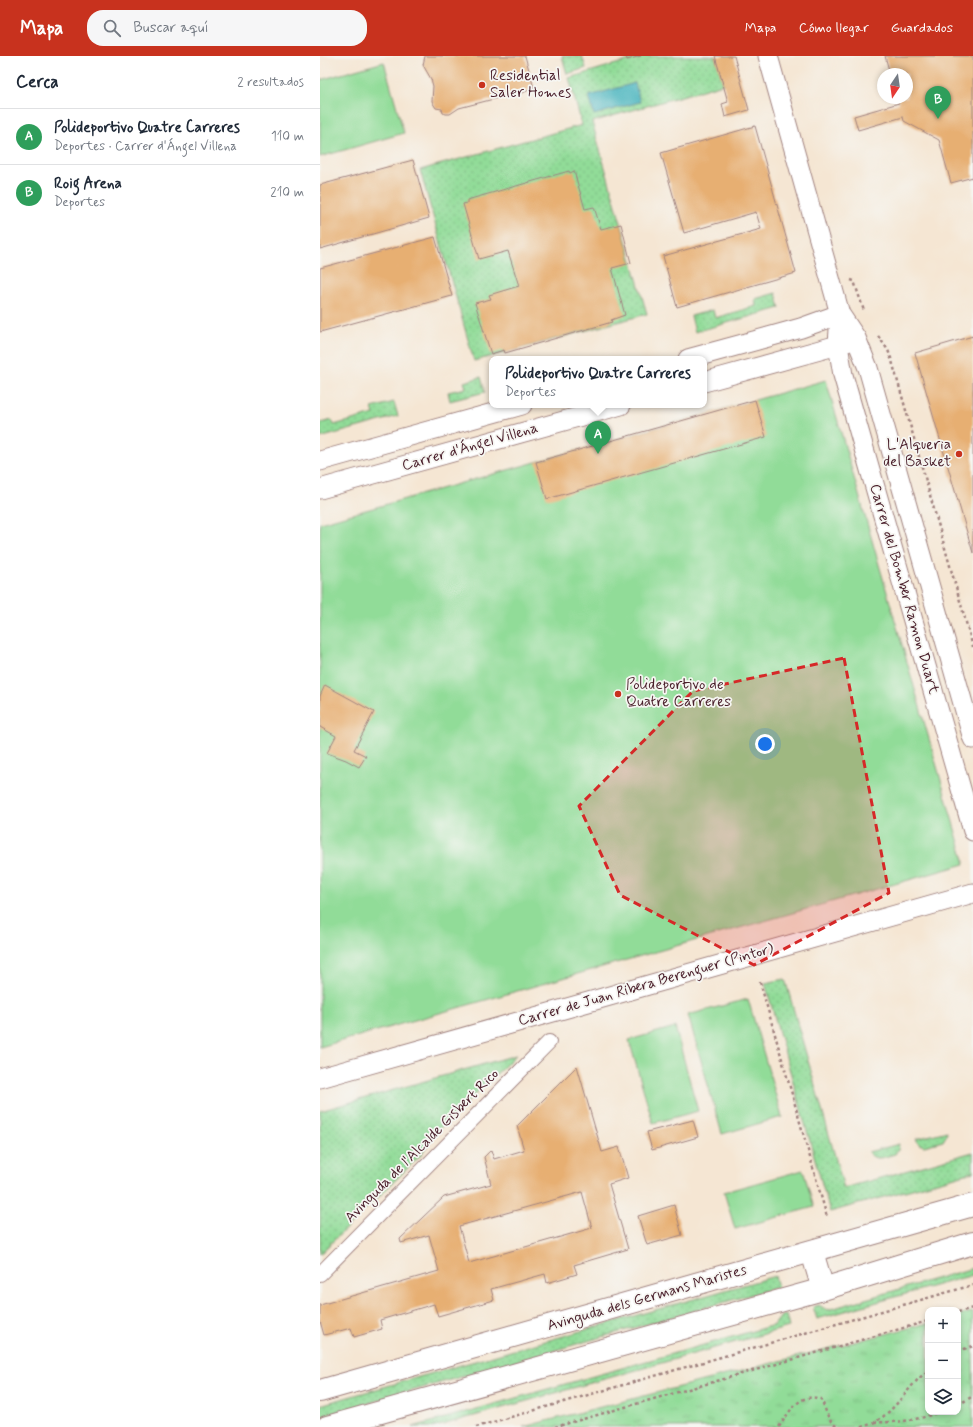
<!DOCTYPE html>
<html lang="es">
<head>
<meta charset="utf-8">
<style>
  body { margin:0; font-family:Mynerve,sans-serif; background:#f6f6f7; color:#1f2937 }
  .controls { position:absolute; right:12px; bottom:12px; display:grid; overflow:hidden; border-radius:8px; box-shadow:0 2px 6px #0003 }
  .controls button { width:36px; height:36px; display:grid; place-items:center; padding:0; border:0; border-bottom:1px solid #e0e1e3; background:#fff; color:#1f2937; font:20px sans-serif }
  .compass { position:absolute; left:557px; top:12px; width:36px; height:36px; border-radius:50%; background:#fff; box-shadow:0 2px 6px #0003; rotate:193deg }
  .you { position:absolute; left:445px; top:688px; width:14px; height:14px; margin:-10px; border:3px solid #fff; border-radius:50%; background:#1a73e8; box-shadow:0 0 0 6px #1a73e833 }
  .badge { display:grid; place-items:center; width:26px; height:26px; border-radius:50%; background:#c8321e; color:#fff; font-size:13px; font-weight:700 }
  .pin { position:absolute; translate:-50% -33px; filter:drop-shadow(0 1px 2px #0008) }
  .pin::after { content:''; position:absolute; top:21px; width:14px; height:12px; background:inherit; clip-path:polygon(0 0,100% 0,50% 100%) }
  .popup { position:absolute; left:169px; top:300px; width:218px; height:52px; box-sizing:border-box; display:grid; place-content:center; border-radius:8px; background:#fff; filter:drop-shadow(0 1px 3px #0005); font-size:13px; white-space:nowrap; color:#747a83 }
  .popup b { font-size:15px; color:#1f2937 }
  .popup::after { content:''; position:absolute; left:50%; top:100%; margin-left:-8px; border:8px solid transparent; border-top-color:#fff }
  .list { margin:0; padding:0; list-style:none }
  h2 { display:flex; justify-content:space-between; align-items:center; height:52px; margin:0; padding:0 16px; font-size:17px }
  h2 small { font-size:13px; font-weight:400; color:#747a83 }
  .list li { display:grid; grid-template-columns:26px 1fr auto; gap:12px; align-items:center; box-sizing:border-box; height:56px; padding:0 16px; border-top:1px solid #e0e1e3 }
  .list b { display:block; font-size:15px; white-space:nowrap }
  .list p { margin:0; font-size:13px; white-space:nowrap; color:#747a83 }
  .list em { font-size:13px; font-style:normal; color:#747a83 }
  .icon { flex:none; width:22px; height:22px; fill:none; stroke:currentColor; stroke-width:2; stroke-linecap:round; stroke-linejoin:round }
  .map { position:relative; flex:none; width:653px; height:1371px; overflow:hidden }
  header { display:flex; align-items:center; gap:24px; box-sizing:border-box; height:56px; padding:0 20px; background:#c8321e; color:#fff }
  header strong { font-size:19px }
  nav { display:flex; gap:22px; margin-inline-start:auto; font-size:14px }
  .search { width:280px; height:36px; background:#f6f6f7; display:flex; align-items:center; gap:10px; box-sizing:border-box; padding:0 14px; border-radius:16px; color:#747a83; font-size:15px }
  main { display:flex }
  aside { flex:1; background:#fff }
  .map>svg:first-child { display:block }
</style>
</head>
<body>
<header>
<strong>Mapa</strong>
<div class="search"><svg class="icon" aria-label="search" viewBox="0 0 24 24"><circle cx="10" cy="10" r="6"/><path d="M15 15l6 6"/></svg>Buscar aquí</div>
<nav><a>Mapa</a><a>Cómo llegar</a><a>Guardados</a></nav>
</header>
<main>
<aside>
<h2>Cerca<small>2 resultados</small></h2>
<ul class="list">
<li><span class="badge" style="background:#2e9e5b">A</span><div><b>Polideportivo Quatre Carreres</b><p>Deportes · Carrer d'Ángel Villena</p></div><em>110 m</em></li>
<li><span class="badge" style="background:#2e9e5b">B</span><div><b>Roig Arena</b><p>Deportes</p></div><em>210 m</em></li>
</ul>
</aside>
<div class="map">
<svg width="653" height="1371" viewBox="0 0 653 1371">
  <defs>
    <pattern id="grass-dots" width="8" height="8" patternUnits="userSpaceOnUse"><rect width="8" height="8" fill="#91dc98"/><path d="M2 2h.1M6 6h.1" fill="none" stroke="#7fbc83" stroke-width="1.8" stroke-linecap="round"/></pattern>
    <pattern id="park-tufts" width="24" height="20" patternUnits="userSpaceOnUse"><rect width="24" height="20" fill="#91dc98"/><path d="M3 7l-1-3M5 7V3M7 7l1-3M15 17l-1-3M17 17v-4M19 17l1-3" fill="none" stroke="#7fbc83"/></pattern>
  </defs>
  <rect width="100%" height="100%" fill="#f6f6f2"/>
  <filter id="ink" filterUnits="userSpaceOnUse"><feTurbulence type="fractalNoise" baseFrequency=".025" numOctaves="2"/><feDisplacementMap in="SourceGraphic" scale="8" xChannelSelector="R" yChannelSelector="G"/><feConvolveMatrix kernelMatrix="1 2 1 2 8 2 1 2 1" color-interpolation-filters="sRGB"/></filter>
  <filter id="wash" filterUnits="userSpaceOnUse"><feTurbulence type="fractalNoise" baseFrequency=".012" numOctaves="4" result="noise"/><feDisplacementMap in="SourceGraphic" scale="16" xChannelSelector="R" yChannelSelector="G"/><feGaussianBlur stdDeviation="0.9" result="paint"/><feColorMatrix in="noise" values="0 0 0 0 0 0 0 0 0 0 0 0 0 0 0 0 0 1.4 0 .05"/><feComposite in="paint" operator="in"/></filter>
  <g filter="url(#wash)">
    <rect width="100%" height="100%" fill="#f5e6d3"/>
    <path fill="url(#grass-dots)" stroke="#6e7e62" d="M242,0H262L266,12L247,18Z
      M323,0H395L403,28L272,66L327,258L154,305L100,114L262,69L249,22Z
      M456,237L460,252L375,276L371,260L393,254L395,262L436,250L435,243Z
      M161,321L165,336L130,345L128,336L146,332L144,326Z
      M74,346L78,360L0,382V367L12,364L14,369L54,358L52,352Z
      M465,923L524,1132L653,1096V1116L510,1156L445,927Z
      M196,999L117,1075L100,1100L0,1198V1055Z
      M627,1075L626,1080L623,1085L604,1090L599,1088L596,1083Z
      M579,1088L578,1094L575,1098C564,1101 555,1106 548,1096Z
      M653,1212V1219L497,1263L493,1251L499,1249L507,1254Z
      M455,1220L458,1231L0,1361V1349Z
      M466,1259L469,1271L115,1371H93L454,1269L461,1260Z"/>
    <path fill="url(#park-tufts)" stroke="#6e7e62" d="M653,1256V1371H203L608,1267V1356H638V1259Z"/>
    <path fill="#91dc98" stroke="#6e7e62" d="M64,6L84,77L0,101V24Z
      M506,324L645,808L0,991V467Z
      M428,943L462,1061L402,1078L368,959Z
      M355,971L378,1055L333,1067L309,984Z
      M483,1114L494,1151L415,1173L404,1136Z"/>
    <path fill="#44b3bd" stroke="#476974" d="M315,27L320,46L274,59L269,40Z"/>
    <g id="blocks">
      <path fill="#e7af72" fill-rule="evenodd" d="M105,0H205L214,32L202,37L193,38L139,52L130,58H126L123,57L122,53L116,52L114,49L112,45L113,30L111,23L103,9Z
        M306,0H321L307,4Z
        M395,0H414L429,54L405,61L402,48L408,46Z
        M565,0H653V121L631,127L619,84L584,65L583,61L538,74L534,60L579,47L577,42H587V18H570Z
        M435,70L476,217L357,251L343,200L441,173L436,156L364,177L341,97Z
        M93,104L109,162L0,193V129Z
        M249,115L250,117L254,115L265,153L274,151L281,173L301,168L311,207L292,212L305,259L291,264L292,266L185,297L184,294L171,298L155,247L171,243L169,239L199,230L188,195L159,203L143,148L147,147V144Z
        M115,181L132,240L0,276V212Z
        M653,280V497L595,297Z
        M435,344L446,381L227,443L216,406Z
        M5,629L54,656L34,694L46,700L39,711L26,704L7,697L16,680L0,671V640Z
        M257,1010L282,1096L299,1091L308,1122L289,1128L308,1193L254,1209L257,1218L227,1227L225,1218L171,1233L174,1244L118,1260L114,1248L60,1264L62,1273L34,1281L31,1272L4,1279L0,1265V1249L119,1215L109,1179L81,1187L80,1183L124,1141L171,1128L164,1101L171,1094L174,1103L204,1094L197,1070ZM262,1136L272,1172L149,1207L139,1170Z
        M373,1064L378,1081L332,1094L327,1076Z
        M354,1149L362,1179L327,1189L318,1160Z"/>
    </g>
  </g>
  <g filter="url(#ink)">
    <use href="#blocks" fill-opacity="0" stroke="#a0827f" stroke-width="1"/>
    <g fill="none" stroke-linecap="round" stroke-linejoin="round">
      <g stroke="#a0827f" stroke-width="16">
        <path id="pedestrian" d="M0,1218L229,986"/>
      </g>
      <g stroke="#a0827f" stroke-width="21">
        <path id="minor" d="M448,0L520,258L518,289L523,319L653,775
          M520,258L536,282L548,312L653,683
          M368,303L481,272L520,258
          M384,326L518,289L529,285
          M0,405L202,349
          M0,433L301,349
          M0,1022L653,837"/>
      </g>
      <g stroke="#a0827f" stroke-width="24">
        <path id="primary" d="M492,1196L503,1233
          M0,1335L653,1149
          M7,1371L503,1233L653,1187"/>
      </g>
      <path stroke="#a0827f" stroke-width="2.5" stroke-dasharray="3 3" stroke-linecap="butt" d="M531,224L534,225L544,255
        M558,280L568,294L572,305L653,591
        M440,926L507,1161
        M638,1256L653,1252
        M638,1295L653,1290
        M638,1349L653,1340
        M554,1366C578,1367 598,1364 620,1356
        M156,1371L653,1229
        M235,1371L608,1265
        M459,1371C470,1355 479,1336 501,1343C506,1353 508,1368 519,1371
        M541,1371C573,1364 584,1332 608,1315"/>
      <use href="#pedestrian" stroke="#fff" stroke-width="14"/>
      <use href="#minor" stroke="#fff" stroke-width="19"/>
      <use href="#primary" stroke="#fff" stroke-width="22"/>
    </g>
  </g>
  <path fill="#d62828" fill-opacity="0.2" stroke="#d62828" stroke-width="3" stroke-dasharray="8 5" stroke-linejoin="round" d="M524,602L569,837L434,909L300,839L259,750L373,635Z"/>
  <g fill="#c8321e" stroke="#f6f6f2" stroke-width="1.5">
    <circle cx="162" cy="29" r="4"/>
    <circle cx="639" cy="398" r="4"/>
    <circle cx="298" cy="638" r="4"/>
  </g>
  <g text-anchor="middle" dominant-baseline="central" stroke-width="3.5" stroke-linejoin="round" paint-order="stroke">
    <g font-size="15" fill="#4a1f2b" stroke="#f6f6f2" text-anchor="start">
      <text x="170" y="20">Residential<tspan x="170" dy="17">Saler Homes</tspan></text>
      <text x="631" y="389" text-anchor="end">L'Alqueria<tspan x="631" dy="17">del Basket</tspan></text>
      <text x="306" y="629">Polideportivo de<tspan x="306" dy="17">Quatre Carreres</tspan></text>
    </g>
    <g font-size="15" fill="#4a1f2b" stroke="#f6f6f2">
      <text transform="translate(150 391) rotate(-16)">Carrer d'Ángel Villena</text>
      <text transform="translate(584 533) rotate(74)">Carrer del Bomber Ramon Duart</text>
      <text transform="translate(326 929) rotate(-16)">Carrer de Juan Ribera Berenguer (Pintor)</text>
      <text transform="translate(102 1090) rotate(-45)">Avinguda de l'Alcalde Gisbert Rico</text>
      <text transform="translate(327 1242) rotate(-16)">Avinguda dels Germans Maristes</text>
    </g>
  </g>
</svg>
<div class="controls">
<button>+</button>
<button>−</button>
<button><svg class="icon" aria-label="layers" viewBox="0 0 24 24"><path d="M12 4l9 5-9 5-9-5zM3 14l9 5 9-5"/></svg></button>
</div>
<svg class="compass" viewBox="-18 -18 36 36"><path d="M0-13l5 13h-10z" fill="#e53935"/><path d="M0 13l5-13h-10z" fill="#747a83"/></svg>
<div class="you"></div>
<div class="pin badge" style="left:278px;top:398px;background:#2e9e5b">A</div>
<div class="popup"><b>Polideportivo Quatre Carreres</b>Deportes</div>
<div class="pin badge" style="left:618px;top:63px;background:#2e9e5b">B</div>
</div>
</main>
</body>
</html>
